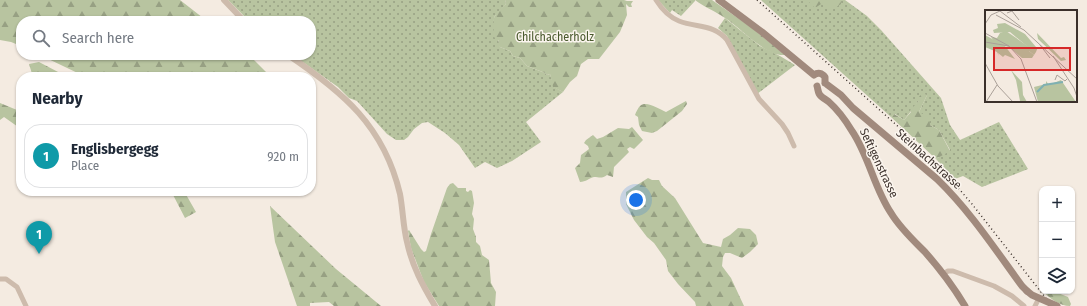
<!DOCTYPE html>
<html lang="en">
<head>
<meta charset="utf-8">
<style>
  body { margin:0; font-family:"Fira Sans Condensed",sans-serif; background:#f2f2f3; color:#1f2937 }
  .controls { position:absolute; right:12px; bottom:12px; display:grid; overflow:hidden; border-radius:8px; box-shadow:0 1px 3px #0004 }
  .controls button { width:36px; height:36px; display:grid; place-items:center; padding:0; border:0; border-bottom:1px solid #e0e1e3; background:#fff; color:#1f2937; font:20px sans-serif }
  .you { position:absolute; left:636px; top:200px; width:14px; height:14px; margin:-10px; border:3px solid #fff; border-radius:50%; background:#1a73e8; box-shadow:0 0 0 6px #1a73e833 }
  .badge { display:grid; place-items:center; width:26px; height:26px; border-radius:50%; background:#1f5a5e; color:#fff; font-size:13px; font-weight:700 }
  .pin { position:absolute; translate:-50% -33px; filter:drop-shadow(0 1px 2px #0008) }
  .pin::after { content:''; position:absolute; top:21px; width:14px; height:12px; background:inherit; clip-path:polygon(0 0,100% 0,50% 100%) }
  .list { margin:0; padding:0; list-style:none }
  h2 { display:flex; justify-content:space-between; align-items:center; height:52px; margin:0; padding:0 16px; font-size:17px }
  h2 small { font-size:13px; font-weight:400; color:#747a83 }
  .list li { display:grid; grid-template-columns:26px 1fr auto; gap:12px; align-items:center; box-sizing:border-box; height:64px; margin:0 8px 8px; padding:0 8px; border:1px solid #e0e1e3; border-radius:16px }
  .list b { display:block; font-size:15px; white-space:nowrap }
  .list p { margin:0; font-size:13px; white-space:nowrap; color:#747a83 }
  .list em { font-size:13px; font-style:normal; color:#747a83 }
  .icon { flex:none; width:22px; height:22px; fill:none; stroke:currentColor; stroke-width:2; stroke-linecap:round; stroke-linejoin:round }
  .map { position:relative; flex:none; width:1087px; height:306px; overflow:hidden }
  .search { position:absolute; background:#fff; box-shadow:0 1px 3px #0004; left:16px; top:16px; width:300px; height:44px; display:flex; align-items:center; gap:10px; box-sizing:border-box; padding:0 14px; border-radius:16px; color:#747a83; font-size:15px }
  .panel { position:absolute; background:#fff; box-shadow:0 1px 3px #0004; left:16px; top:72px; width:300px; height:124px; border-radius:16px }
  .map>svg:first-child { display:block }
</style>
</head>
<body>
<div class="map">
<svg width="1087" height="306" viewBox="0 0 1087 306">
  <defs>
    <pattern id="grass-dots" width="8" height="8" patternUnits="userSpaceOnUse"><rect width="8" height="8" fill="#b8c4a0"/><path d="M2 2h.1M6 6h.1" fill="none" stroke="#97a083" stroke-width="1.8" stroke-linecap="round"/></pattern>
    <pattern id="forest-firs" width="22" height="20" patternUnits="userSpaceOnUse"><rect width="22" height="20" fill="#b8c4a0"/><path d="M5 1l3.5 6h-7zM16 11l3.5 6h-7z" fill="#97a083"/></pattern>
  </defs>
  <rect width="100%" height="100%" fill="#f4ebe1"/>
  <path fill="url(#grass-dots)" d="M228,0H505L506,4C503,8 498,12 495,16C491,23 499,39 500,47L510,51L513,56L520,58L527,66L545,73L547,75L550,74L554,87L563,92L526,122L541,142L512,161L497,168L485,162L475,168L459,145L445,133L428,122L422,123L414,129L408,137L404,140H396L387,134L357,101L349,98L338,87L293,55H311V21H249Z
    M658,0H695V1L681,16L672,10L670,13Z
    M761,0H845L867,16L881,30L941,98L950,125L960,140L999,122L1028,169L982,187L963,176L955,179L936,159L950,150L939,130L930,125L919,112L927,95L919,101L904,120L895,114L891,117Z
    M725,18L760,46L780,56L795,65L757,94L740,64L727,36L718,28Z"/>
  <path fill="url(#forest-firs)" d="M0,0H180L207,21H21V46L11,42L0,40Z
    M505,0H624L627,1H633L631,4L632,7H629L626,4L627,15L620,32L599,59H588L581,64L577,76L570,82L563,92L553,87L550,74L547,75L545,73L527,66L520,58L513,56L510,51L500,47L498,45L499,41L494,37L493,32C495,27 493,23 494,18C496,13 502,8 506,4Z
    M695,0H712L752,28L785,55C766,57 741,28 725,18C715,11 704,7 695,0Z
    M807,0H840L841,4L833,9H827L824,6L821,4L815,8Z
    M40,55H249L271,77H86Z
    M39,62L60,73L64,77H33L29,64Z
    M922,93L927,95L919,112L929,117L930,125L939,130L950,151L936,159L891,117L894,114L904,120L911,112L910,110L919,101V97Z
    M686,101L687,104L682,111L657,131L652,133L642,131L639,125L638,117L635,115C636,112 638,108 640,106C646,100 659,109 666,112Z
    M0,103L17,110L21,115V129L4,117L0,120Z
    M632,127L643,140L634,149L630,147L627,149L629,152L614,167L613,177L607,175C602,179 599,177 594,177C589,178 586,182 580,182L575,168L580,163L581,155L589,149L588,146L584,143L586,140L593,135L597,139L603,137L618,128L629,129Z
    M648,178L652,180H659L662,186L675,198L703,243L721,247L723,239L730,235L738,228L750,229L756,235L758,244L750,252L742,258L730,253H725L723,257L722,266L731,278L744,306H696L695,302L678,284L668,271L666,260L654,243L647,237L634,220L626,204V192Z
    M453,183L458,188H466V191L468,192L470,190L472,191L474,203L472,214L474,219L473,229L476,237V242L480,246L482,255L489,260L491,283L496,292L495,306H439L424,282L411,248L408,231L409,230L421,249L424,252L426,251L431,234L447,188L450,184Z
    M171,191H184L196,212L185,218Z
    M270,206L336,269L381,306H334L329,302L310,303V306H297L275,242Z
    M1043,291H1053L1068,297L1071,304L1070,306C1060,306 1050,299 1043,291Z"/>
  <g fill="none" stroke-linecap="round" stroke-linejoin="round">
    <path stroke="#cdbbac" stroke-width="5" d="M656,0C661,8 669,17 679,21C697,28 714,24 727,40L759,99L782,124L788,133L794,146
      M943,274L948,271H953L994,286L1012,296L1024,306
      M0,279H6L17,287L26,306
      M1035,306L1039,298"/>
    <path stroke="#cdbbac" stroke-width="6" d="M224,0L244,21
      M288,55C343,92 384,126 400,194C403,210 403,226 407,242C412,266 423,286 435,306"/>
    <path stroke="#a18a7d" stroke-width="7" d="M719,0L762,32L814,75
      M814,75C818,72 822,73 825,77V83
      M825,83L841,95L853,108L937,179C970,211 995,249 1022,286L1027,291
      M817,86C818,89 818,93 820,95C822,98 827,100 829,102C838,110 846,121 852,131C869,156 874,188 891,213C900,228 913,240 925,252C940,269 953,286 965,306"/>
    <path stroke="#3b302b" stroke-width="1.5" stroke-dasharray="1 3" stroke-linecap="butt" d="M757,0L902,130L941,168L972,204L1052,306"/>
    <path stroke="#a18a7d" stroke-width="7" d="M1027,291L1032,295L1057,306"/>
  </g>
  <g text-anchor="middle" dominant-baseline="central" stroke-width="3" stroke-linejoin="round" paint-order="stroke">
    <g font-size="12" fill="#4a5a2e" stroke="#fbf5ee">
      <text x="555" y="37">Chilchacherholz</text>
    </g>
    <g font-size="12" fill="#3b302b" stroke="#fbf5ee">
      <text transform="translate(929 159) rotate(42)">Steinbachstrasse</text>
      <text transform="translate(879 163) rotate(65)">Seftigenstrasse</text>
    </g>
  </g>
  <g transform="translate(985 10)">
    <rect width="92" height="92" fill="#f4ebe1"/>
    <path d="M21,21L44,37V41L49,45L47,48H37L24,37L11,34L6,27L12,28L15,23ZM52,23L76,48L79,47L81,50L76,51L53,29Z" fill="#b8c4a0"/>
    <path d="M20,13L40,24L51,37H53L51,42L49,45L44,41L43,37L25,22L9,23L8,20L13,18L12,14ZM0,25L20,36L30,49L20,45L18,47L13,43L14,46L12,42L0,37ZM26,60L37,72L38,85L42,92L35,91L31,70ZM76,70L91,92H53L49,77L61,74V71L64,75Z" fill="#b8c4a0"/>
    <path fill="none" stroke="#7fb0b2" stroke-width="2" d="M52,82L59,75L78,72"/>
    <path fill="none" stroke="#aaa098" stroke-width="1" d="M15,1L36,17M22,3L27,1L34,10M11,5L39,20L92,69M0,14L6,5L15,1M0,23L24,36L0,32M55,35L65,48M24,36L36,49L52,92M68,46L89,78L92,87M0,53L13,76L28,92M70,70L72,65L80,71L82,69M1,92L12,75"/>
    <path fill="#d62828" fill-opacity="0.15" stroke="#d62828" stroke-width="2" d="M9,38H85V60H9Z"/>
    <rect width="92" height="92" fill="none" stroke="#3b302b" stroke-width="2"/>
  </g>
</svg>
<div class="controls">
<button>+</button>
<button>−</button>
<button><svg class="icon" aria-label="layers" viewBox="0 0 24 24"><path d="M12 4l9 5-9 5-9-5zM3 14l9 5 9-5"/></svg></button>
</div>
<div class="you"></div>
<div class="pin badge" style="left:39px;top:254px;background:#0f9aa8">1</div>
<div class="search"><svg class="icon" aria-label="search" viewBox="0 0 24 24"><circle cx="10" cy="10" r="6"/><path d="M15 15l6 6"/></svg>Search here</div>
<section class="panel">
<h2>Nearby<small></small></h2>
<ul class="list">
<li><span class="badge" style="background:#0f9aa8">1</span><div><b>Englisbergegg</b><p>Place</p></div><em>920 m</em></li>
</ul>
</section>
</div>
</body>
</html>
